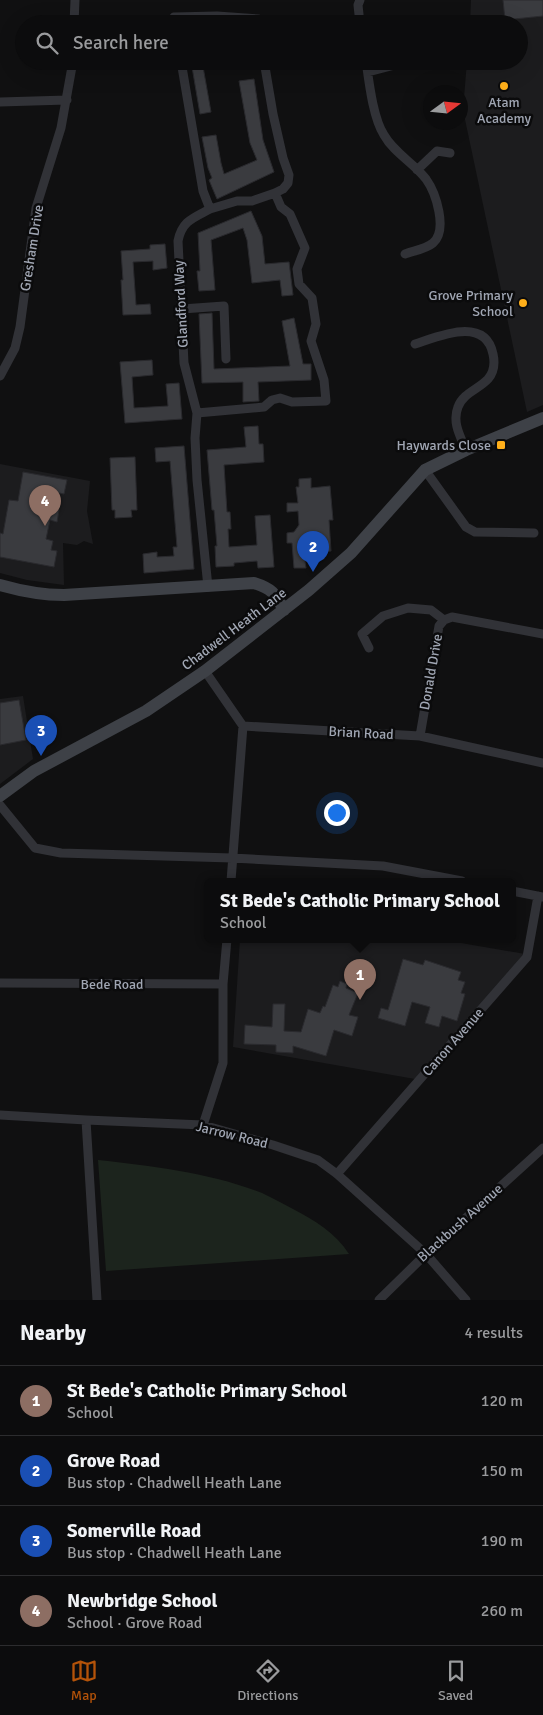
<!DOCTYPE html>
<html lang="en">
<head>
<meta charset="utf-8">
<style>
  body { margin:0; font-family:Signika,sans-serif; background:#151516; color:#f1f3f6 }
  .compass { position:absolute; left:423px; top:85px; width:45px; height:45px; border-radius:50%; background:#0c0c0d; box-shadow:0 5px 20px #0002; rotate:75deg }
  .you { position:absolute; left:336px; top:812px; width:18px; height:18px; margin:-12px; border:4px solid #fff; border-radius:50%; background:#1a73e8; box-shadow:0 0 0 8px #1a73e833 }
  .badge { display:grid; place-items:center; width:32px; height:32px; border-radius:50%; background:#b45309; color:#fff; font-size:16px; font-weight:700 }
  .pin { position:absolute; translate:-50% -41px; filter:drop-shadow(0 1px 2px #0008) }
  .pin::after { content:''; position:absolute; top:26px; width:18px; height:15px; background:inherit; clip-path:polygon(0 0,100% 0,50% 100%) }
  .popup { position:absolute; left:204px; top:878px; width:312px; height:65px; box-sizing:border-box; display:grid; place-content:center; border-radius:8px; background:#0c0c0d; filter:drop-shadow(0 1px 4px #0005); font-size:16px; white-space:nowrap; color:#9a9b9d }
  .popup b { font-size:19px; color:#f1f3f6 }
  .popup::after { content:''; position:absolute; left:50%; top:100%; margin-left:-10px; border:10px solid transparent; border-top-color:#0c0c0d }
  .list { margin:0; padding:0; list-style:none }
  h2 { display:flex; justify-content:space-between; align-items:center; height:65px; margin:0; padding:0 20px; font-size:21px }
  h2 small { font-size:16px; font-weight:400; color:#9a9b9d }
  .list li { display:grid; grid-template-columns:32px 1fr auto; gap:15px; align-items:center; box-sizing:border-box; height:70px; padding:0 20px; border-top:1px solid #2c2c2e }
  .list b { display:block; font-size:19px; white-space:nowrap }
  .list p { margin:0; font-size:16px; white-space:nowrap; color:#9a9b9d }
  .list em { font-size:16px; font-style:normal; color:#9a9b9d }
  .icon { flex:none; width:28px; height:28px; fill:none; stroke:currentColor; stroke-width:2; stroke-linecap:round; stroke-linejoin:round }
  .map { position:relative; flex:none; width:543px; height:1300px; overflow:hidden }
  .search { position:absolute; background:#0c0c0d; box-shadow:0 5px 20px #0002; left:15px; right:15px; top:15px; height:55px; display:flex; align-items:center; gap:12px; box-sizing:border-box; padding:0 18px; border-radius:28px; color:#9a9b9d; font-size:19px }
  .sheet { height:345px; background:#0c0c0d }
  nav { display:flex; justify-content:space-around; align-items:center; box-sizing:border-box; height:70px; border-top:1px solid #2c2c2e; background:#0c0c0d; font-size:14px; color:#9a9b9d }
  nav a { display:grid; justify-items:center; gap:2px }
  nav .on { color:#b45309 }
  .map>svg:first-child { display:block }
</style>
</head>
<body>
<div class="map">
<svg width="543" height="1300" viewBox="0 0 543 1300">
  <rect width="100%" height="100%" fill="#101011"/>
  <path fill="#1c1c1e" d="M471,0H543V405L527,412L463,110L467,61H519V24H470Z
    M0,464L90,481L87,511L93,544L84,541L77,545L63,543L64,585L27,580L0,573Z
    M23,696L33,759L0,784V699Z
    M240,939H438L525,954L415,1079L233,1047Z"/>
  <path fill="#1c241d" d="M98,1160C153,1166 211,1173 262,1193C273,1198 283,1204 293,1209C314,1220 336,1233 349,1254L106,1271Z"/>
  <path fill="#3a3b3f" stroke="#2a2a2e" d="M503,0H543V16L505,20Z
    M191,61H202L211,112L200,114Z
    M254,79L263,140L274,172L217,199L209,180L212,178L208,168L202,137L216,135L221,163L224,174L257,160L250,143L239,81Z
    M251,211L262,236L265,264L289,262L293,295L282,296L280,280L252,283L247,240L243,228L211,240L215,290L199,291L197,271H200L198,233Z
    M165,244L167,268L153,270V261L133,262L136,305L150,304L151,314L123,315L121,280H123L121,251L150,249V245Z
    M212,313L214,369L290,366L282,321L294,318L303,364H311V380L258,382L259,401L243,402V382L202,383L199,314Z
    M152,360L153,375L132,377L134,408L168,406L166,384L179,383L182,419L125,423L120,362Z
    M258,426L259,444H263L264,462L224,465L227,512H230L231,529H228L229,547L257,545L255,516L270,515L274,567L258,568L257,561L234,563V566L216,567L215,546H217L214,510H212L207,450L246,447L244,427Z
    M184,446L194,569L144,573L143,554L157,552V557L174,556L173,547H177L170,461L156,462L155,448Z
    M135,457L137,510H131L132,517L115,518V510H112L110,458Z
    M23,472L67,480L64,494L59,493L56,509L59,510L57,522L50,520L46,539L53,541L51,550L57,551L54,567L0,557V533L3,534L9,500L18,501Z
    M311,478V488L330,486L333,520H329L331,551L324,552V559L305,561L306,568H294L292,543H287V533L294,532L299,525L298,511L287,512V503H298L296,487H299V479Z
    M19,700L26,740L0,745V703Z
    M403,959L423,965L425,960L461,972L458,980L465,982L461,993L465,994L457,1021L442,1016L439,1027L425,1023L430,1007L412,1002L405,1026L378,1018L381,1008L388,1010Z
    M340,981L347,984L346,988L358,993L349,1015L358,1017L352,1036L334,1030L326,1056L293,1046V1053L276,1052V1045L244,1044L245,1025L272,1027L273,1004H285L284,1031L301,1032L308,1009L320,1013L323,1006L325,1007L333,985L338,987Z"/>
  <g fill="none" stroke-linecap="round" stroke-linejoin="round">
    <path stroke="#313237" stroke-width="9" d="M360,0L358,5L360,24
      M74,24L75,0
      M175,24L174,17L217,16L258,19L259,24
      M181,61L203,191L210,209C193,218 182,221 178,241L184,363L197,413L195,438L197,480L208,587
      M366,61C369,82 373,118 384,135C394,153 414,163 426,179C436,193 448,230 433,243C426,249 413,251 405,254
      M368,72L410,61
      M0,102L67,100
      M417,170L437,151L450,153
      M210,209L237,201H252L275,193L283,189L288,183L289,175L283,158L273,114L264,61
      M182,309L224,306L226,359
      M415,344C440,336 485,316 493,354C495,363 494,372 488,379C479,389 463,393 458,407C452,422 460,436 466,450
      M0,376L15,348L20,327L36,208L61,128L73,61
      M197,413L264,407L272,400L280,398L292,402L326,401L324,380L311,341L316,324L312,298L299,284L297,269L305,248L290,214L281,207L275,193
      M425,470L466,527L475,532L534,533
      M369,648L362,634L383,616L408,608L431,610L444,620
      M205,671L243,726L420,736L543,763
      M420,736L439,626L444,620L452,617L543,634
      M0,805L35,848L61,853L232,858L383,866L462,881
      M231,881L243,726
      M512,891L543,897
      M0,983L223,984
      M0,1115L86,1120L203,1125L273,1145L318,1160L337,1174L426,1254L466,1300
      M86,1120L97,1300
      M203,1125L223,1063V984L227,939
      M337,1174L527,957L538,896
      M379,1300L426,1254L543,1148"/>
    <path stroke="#3e4147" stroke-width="12" d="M0,585C21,591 42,595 64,595L254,583C273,589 275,594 284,610
      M0,796L34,771L146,711L205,671L309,590L351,553L425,470L466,450L543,418"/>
  </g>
  <g fill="#ffaf1a" stroke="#0b0b0c" stroke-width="2">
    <circle cx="504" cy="86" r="5"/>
    <circle cx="523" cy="303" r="5"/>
    <rect x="496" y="440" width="10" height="10" rx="2.5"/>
  </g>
  <g text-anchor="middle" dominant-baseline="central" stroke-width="5" stroke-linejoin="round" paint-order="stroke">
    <g font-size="14" fill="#a0a6b3" stroke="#0b0b0c" text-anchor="end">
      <text x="504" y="102" text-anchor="middle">Atam<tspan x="504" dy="16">Academy</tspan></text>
      <text x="513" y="295">Grove Primary<tspan x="513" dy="16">School</tspan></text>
      <text x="491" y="445">Haywards Close</text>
    </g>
    <g font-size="14" fill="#a0a6b3" stroke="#0b0b0c">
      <text transform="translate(32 248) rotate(-81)">Gresham Drive</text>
      <text transform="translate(181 304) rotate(-93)">Glandford Way</text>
      <text transform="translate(234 629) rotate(-37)">Chadwell Heath Lane</text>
      <text transform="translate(431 672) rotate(-80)">Donald Drive</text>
      <text transform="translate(361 733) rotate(3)">Brian Road</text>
      <text x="112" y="984">Bede Road</text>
      <text transform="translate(453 1042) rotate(-49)">Canon Avenue</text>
      <text transform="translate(232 1135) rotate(14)">Jarrow Road</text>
      <text transform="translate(460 1223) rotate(-42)">Blackbush Avenue</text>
    </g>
  </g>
</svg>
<svg class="compass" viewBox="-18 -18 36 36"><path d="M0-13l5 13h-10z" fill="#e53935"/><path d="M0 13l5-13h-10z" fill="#9a9b9d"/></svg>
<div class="you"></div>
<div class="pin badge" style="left:360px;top:1000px;background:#8d6e63">1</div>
<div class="popup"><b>St Bede's Catholic Primary School</b>School</div>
<div class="pin badge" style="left:313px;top:572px;background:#1a4fb4">2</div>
<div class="pin badge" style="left:41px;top:756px;background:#1a4fb4">3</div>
<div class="pin badge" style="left:45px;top:526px;background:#8d6e63">4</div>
<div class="search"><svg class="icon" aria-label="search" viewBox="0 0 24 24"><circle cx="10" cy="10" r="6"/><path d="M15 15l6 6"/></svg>Search here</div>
</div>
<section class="sheet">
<h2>Nearby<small>4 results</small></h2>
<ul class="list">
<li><span class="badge" style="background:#8d6e63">1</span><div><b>St Bede's Catholic Primary School</b><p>School</p></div><em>120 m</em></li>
<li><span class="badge" style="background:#1a4fb4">2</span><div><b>Grove Road</b><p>Bus stop · Chadwell Heath Lane</p></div><em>150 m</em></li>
<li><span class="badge" style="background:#1a4fb4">3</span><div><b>Somerville Road</b><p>Bus stop · Chadwell Heath Lane</p></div><em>190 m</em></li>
<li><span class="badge" style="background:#8d6e63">4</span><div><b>Newbridge School</b><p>School · Grove Road</p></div><em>260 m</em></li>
</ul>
</section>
<nav>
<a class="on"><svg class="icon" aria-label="map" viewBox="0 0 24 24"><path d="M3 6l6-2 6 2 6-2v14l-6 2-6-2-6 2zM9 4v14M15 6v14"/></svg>Map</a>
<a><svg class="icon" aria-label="directions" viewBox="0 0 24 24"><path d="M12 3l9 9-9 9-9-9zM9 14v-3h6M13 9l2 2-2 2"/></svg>Directions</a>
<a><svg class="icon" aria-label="saved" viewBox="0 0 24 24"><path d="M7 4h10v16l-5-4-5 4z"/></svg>Saved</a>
</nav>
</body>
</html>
